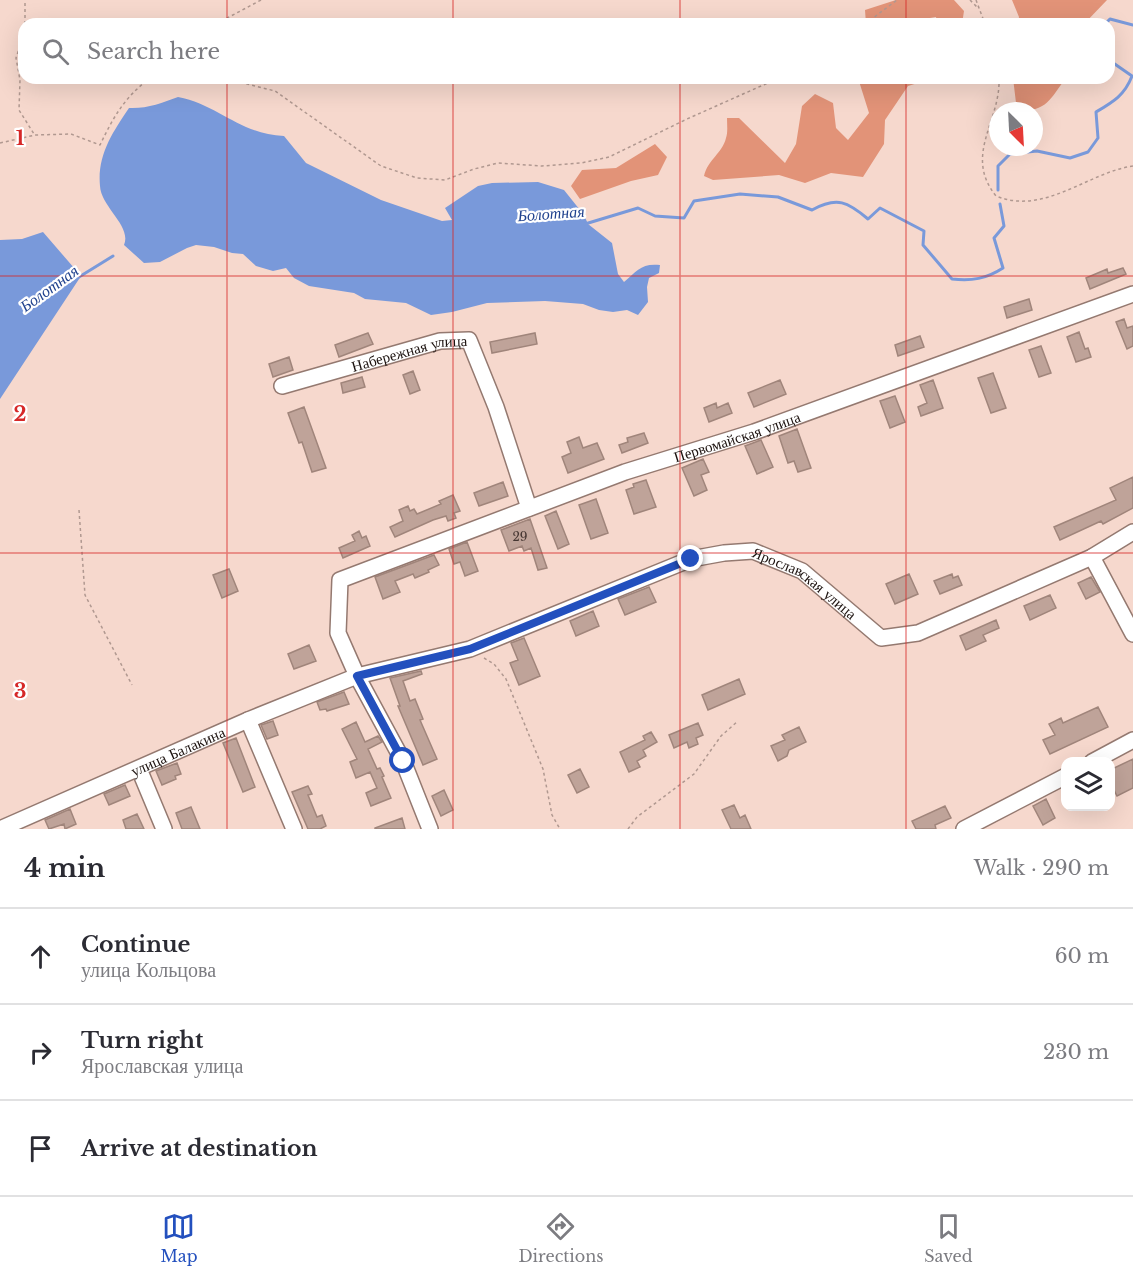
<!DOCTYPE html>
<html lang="en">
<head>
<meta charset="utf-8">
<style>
  body { margin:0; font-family:"Libre Baskerville",serif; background:#f7f7f7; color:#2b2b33 }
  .controls { position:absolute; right:18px; bottom:18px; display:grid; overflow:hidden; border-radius:12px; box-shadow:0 6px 24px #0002 }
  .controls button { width:54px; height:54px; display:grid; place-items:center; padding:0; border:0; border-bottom:2px solid #e1e1e2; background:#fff; color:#2b2b33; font:30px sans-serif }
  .compass { position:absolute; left:989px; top:102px; width:54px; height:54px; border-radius:50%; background:#fff; box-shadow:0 6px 24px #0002; rotate:156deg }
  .stop { position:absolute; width:18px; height:18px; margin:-14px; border:4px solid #2350be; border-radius:50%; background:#fff }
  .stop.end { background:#2350be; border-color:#fff; box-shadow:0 2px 6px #0008 }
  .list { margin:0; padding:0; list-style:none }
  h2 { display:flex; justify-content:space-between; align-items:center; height:78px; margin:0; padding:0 24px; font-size:26px }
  h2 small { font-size:20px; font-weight:400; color:#7c7c81 }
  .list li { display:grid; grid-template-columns:39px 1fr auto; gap:18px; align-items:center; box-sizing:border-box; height:96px; padding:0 24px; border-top:2px solid #e1e1e2 }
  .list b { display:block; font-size:22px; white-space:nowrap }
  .list p { margin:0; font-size:20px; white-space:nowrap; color:#7c7c81 }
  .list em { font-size:20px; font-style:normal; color:#7c7c81 }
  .icon { flex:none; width:33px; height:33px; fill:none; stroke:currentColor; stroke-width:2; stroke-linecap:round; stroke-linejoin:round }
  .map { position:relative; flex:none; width:1133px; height:829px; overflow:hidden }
  .search { position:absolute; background:#fff; box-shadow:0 6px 24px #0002; left:18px; right:18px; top:18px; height:66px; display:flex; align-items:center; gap:15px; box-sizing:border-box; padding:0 21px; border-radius:18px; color:#7c7c81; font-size:22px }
  .sheet { height:366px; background:#fff }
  nav { display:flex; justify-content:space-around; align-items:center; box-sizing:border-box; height:84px; border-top:2px solid #e1e1e2; background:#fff; font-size:16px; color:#7c7c81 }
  nav a { display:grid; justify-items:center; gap:3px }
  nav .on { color:#2350be }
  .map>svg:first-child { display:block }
</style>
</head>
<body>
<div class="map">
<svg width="1133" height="829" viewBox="0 0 1133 829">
  <rect width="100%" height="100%" fill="#f6d8cd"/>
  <path fill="#e29378" d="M896,0H954L964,11L962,24H937L936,17L894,24H866L865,10Z
    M1012,0H1107L1084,24H1018L1019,17Z
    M858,78H934L908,86L885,120L884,144L863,177L831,173L805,183L779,175L713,180L704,176C708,159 722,154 726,138C728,132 727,125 727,118H739L785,163L796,144L802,106L815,94L833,103L836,128L848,140L869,113Z
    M1013,78H1066C1049,100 1048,111 1017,111Z
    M655,144L667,157L658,175L631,181L580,199L571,186L582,170L616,168Z"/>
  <path fill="#7999da" d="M178,97C219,105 239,134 284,136L306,163L381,200L442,221L452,220L445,208L478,186L492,183L538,182L564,190L584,215L588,224L612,243L618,274L624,282C637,271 641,263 660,265L659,273L649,278L647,287L648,302L638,315L627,310L613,312L599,310L583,304L545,301L487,303L452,312L431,315L406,303L365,299L354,293L309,286L294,278L286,268L273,271L256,266L243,254L232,253L214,247L196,245L187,248L160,262L144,263L124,245C132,226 101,207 100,186C97,156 112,133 129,108C146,109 162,103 178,97Z
    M43,232L81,276L0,399V240L22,239Z"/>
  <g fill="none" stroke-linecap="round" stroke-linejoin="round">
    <path stroke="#7999da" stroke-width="3" d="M1105,24L1110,19L1133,25
      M998,190V166L1010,154L1037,151L1070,158L1088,152L1098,138L1096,112C1113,102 1125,95 1132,76L1109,60
      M585,224L638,208L655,216L684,218L694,201L740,194L778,197L812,210C837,196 848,202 868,219L880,208L924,231L923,245L952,279C972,281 986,279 1003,268L994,238L1004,226L1000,204
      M79,277L113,256"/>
  </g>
  <path fill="#bfa399" stroke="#a0857b" stroke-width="1.5" d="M1123,268L1126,274L1090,289L1086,278L1107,269L1108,273Z
    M1029,299L1032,310L1007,318L1004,307Z
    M1124,319L1127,328L1133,326V346L1127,349L1116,322Z
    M1079,332L1085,349L1088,348L1091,357L1076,362L1067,337Z
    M368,333L373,344L339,357L335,345Z
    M535,333L537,344L492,353L490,342Z
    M920,336L924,347L898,356L895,345Z
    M1041,346L1051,373L1039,377L1029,350Z
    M289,357L293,370L273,377L269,364Z
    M413,371L420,390L410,394L403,375Z
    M993,373L1006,408L991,413L978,378Z
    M362,377L365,387L343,393L341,383Z
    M780,380L786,394L754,407L748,393Z
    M933,380L943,408L921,416L918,407L927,403L920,385Z
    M895,396L905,422L890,428L880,401Z
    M716,403L717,408L728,403L732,413L709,422L704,408Z
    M304,407L326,468L312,472L302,442L299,443L288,413Z
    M797,429L811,468L798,472L794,461L788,463L779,436Z
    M644,433L648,443L622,453L619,445L628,442L627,438Z
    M579,437L583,448L597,443L604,459L568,473L562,457L571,453L567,442Z
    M761,440L773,467L757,474L745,446Z
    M703,459L709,472L701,475L707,490L694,496L682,468Z
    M1133,477V508L1103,524L1101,521L1060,540L1054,527L1116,500L1110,488Z
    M646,480L656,507L634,514L626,490L634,487L633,484Z
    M503,482L508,496L479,506L474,493Z
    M453,495L460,511L454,513L456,518L448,521L446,516L433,520L395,537L390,527L403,521L399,510L408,506L410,511L414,509L417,514L441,504L439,501Z
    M596,499L608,533L591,539L579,505Z
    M556,511L569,544L558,549L545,516Z
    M530,519L547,568L538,570L531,548L524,551L522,546L509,551L501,530Z
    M359,531L362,538L366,536L370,546L343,558L339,548L355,541L352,535Z
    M467,542L478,571L465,576L460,562L454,564L449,549Z
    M434,555L439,565L428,570L429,572L415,578L413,574L395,581L400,592L383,599L375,577Z
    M229,569L238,591L222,598L213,575Z
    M909,574L918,594L895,604L886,584Z
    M952,574L953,578L958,576L962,585L940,594L934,581Z
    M1091,577L1100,592L1086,599L1078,583Z
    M649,587L656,602L625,615L618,599Z
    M1050,595L1056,608L1030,620L1024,606Z
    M593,611L599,626L576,636L570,621Z
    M996,620L999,628L983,635L986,641L966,650L960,636Z
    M524,638L540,676L519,685L510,663L518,660L511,643Z
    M309,645L316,661L294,669L288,654Z
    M421,671L422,674L403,681L410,701L415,699L423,719L420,720L437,759L423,765L398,706H400L390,678Z
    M739,679L745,694L708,710L702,695Z
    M344,692L349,704L327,711L326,709L320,710L317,702Z
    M1098,707L1108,727L1050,754L1043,740L1055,735L1049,724L1061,718L1063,723Z
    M273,721L278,735L267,739L261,725Z
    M356,722L365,742L378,736L382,742L368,749L377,769L380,768L384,776L382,777L391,798L371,806L366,793L377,788L370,772L356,778L350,762L357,759L342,729Z
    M698,723L703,735L696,738L698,744L689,748L687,742L674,748L669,735Z
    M799,727L806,742L789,750L787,756L778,761L771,746L785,740L782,735Z
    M651,732L657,742L643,750L646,756L637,761L640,767L629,772L620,752L645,740L643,736Z
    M236,738L255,787L243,792L223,743Z
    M1133,759V788L1117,796L1110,782V770Z
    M177,763L181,774L175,776L176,779L162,785L156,771Z
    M580,769L589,787L577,793L568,775Z
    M125,785L130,796L109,805L104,794Z
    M308,786L312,794L308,795L317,817L322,815L326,826L320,829H308L292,792Z
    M444,790L453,810L441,816L432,796Z
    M1046,799L1055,818L1043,825L1033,806Z
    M734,805L740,818L745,815L751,829H731L722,810Z
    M945,806L951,818L935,825L936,829H916L912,821Z
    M191,807L200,829H182L176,813Z
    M70,809L76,824L65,829L64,824L49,829L45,820Z
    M137,814L144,829H126L123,820Z
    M402,818L405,829H375V828Z"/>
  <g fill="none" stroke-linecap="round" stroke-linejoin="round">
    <g stroke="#947970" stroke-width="18">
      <g id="minor">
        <path id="s1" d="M282,386L440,341L469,340L496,407L529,508"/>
        <path d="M1092,557L1133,634"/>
        <path d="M248,720L294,829"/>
        <path d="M1092,762L1133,740"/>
        <path d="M139,769L164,829"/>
        <path id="s2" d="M0,829L248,720L357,676L470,649L691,559L724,553L753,551L802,571L881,638L918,633L1092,557L1133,532"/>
        <path id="s3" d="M430,829L403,761L357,676L338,633L340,580L625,472L754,432L1133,294"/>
        <path d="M964,829L1066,776"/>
      </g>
    </g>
    <path stroke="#b09890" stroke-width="1.5" stroke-dasharray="3 3" stroke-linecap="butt" d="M970,0L978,8
      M976,0L985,24
      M25,24V0
      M216,24L261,0
      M865,24L897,0
      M24,34L16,58L20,80L19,110L34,134
      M223,78L275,91L381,166L417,178L445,180L474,169L498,163L542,166L581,163L609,157L687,119L779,78
      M999,78C1001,121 963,155 996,196C1044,216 1089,172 1133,166
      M0,143L35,135L71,134L100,145C114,116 124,98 150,78
      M79,510L85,595L132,685
      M484,658L494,664L506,679L543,769L552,815L560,829
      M628,829L637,817L694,774L721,736L738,721"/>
    <use href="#minor" stroke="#fff" stroke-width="15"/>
  </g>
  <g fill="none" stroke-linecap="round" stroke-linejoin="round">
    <path stroke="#2350be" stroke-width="8" d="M403,761L357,676L470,649L691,559"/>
  </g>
  <path fill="none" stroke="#d62828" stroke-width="1.5" stroke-opacity="0.55" d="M227,0V24M453,0V24M680,0V24M906,0V24M227,78V829M453,78V829M680,78V829M906,78V829M0,276H1133M0,553H1133"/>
  <g text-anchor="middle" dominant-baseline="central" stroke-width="4.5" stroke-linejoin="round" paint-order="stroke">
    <g font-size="12" fill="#453632">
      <text x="520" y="536">29</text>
    </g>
    <g font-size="15" fill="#1c120f" stroke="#fff">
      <text stroke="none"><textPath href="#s1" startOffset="132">Набережная улица</textPath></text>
      <text stroke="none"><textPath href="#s3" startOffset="692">Первомайская улица</textPath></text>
      <text stroke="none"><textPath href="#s2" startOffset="867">Ярославская улица</textPath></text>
      <text stroke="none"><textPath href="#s2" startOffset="194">улица Балакина</textPath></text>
    </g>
    <g font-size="16" font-style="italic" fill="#20428e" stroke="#fff">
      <text transform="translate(551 213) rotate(-4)">Болотная</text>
      <text transform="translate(49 288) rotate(-36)">Болотная</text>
    </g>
  </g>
  <g font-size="20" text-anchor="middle" font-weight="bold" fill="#d62828" stroke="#fff" stroke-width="4.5" stroke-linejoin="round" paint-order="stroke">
    <text x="20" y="145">1</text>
    <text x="20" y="421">2</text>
    <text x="20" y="698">3</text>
  </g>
</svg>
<div class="controls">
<button><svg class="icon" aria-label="layers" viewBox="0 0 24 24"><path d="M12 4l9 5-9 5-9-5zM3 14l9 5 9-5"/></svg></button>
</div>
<svg class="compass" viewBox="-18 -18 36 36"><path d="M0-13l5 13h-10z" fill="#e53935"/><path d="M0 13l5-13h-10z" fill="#7c7c81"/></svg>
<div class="stop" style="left:403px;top:761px"></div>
<div class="stop end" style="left:691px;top:559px"></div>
<div class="search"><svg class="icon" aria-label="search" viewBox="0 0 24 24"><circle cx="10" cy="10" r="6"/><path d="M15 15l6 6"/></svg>Search here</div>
</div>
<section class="sheet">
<h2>4 min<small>Walk · 290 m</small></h2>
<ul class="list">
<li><svg class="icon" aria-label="ahead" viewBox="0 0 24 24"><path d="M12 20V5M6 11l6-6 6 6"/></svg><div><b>Continue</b><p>улица Кольцова</p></div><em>60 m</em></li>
<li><svg class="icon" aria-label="right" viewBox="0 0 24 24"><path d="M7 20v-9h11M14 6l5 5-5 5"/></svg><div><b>Turn right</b><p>Ярославская улица</p></div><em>230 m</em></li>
<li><svg class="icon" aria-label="arrive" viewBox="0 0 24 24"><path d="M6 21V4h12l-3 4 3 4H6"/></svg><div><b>Arrive at destination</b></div></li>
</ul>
</section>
<nav>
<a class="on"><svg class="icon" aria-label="map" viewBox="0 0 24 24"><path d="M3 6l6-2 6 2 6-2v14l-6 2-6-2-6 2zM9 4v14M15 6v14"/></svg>Map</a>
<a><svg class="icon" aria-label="directions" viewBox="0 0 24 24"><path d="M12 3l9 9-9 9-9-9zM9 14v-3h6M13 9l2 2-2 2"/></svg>Directions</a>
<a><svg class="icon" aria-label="saved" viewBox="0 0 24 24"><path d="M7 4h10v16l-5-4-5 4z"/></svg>Saved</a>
</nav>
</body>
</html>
